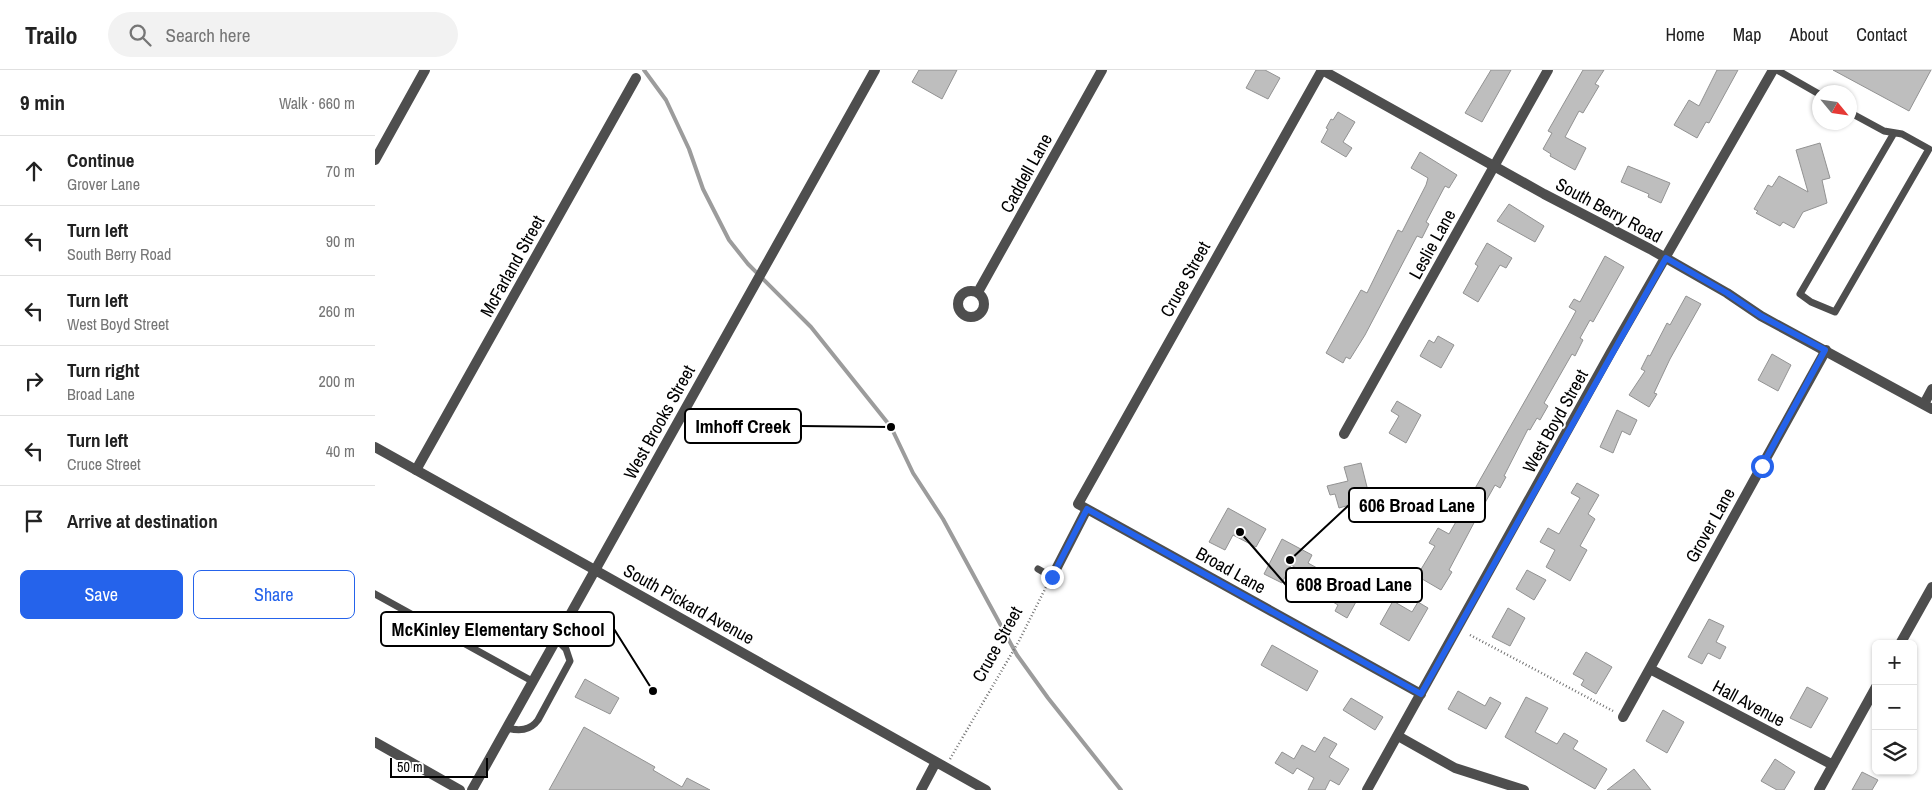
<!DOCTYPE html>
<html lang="en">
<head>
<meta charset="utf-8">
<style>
  body { margin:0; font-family:"Archivo Narrow",sans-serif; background:#f2f2f2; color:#222 }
  .controls { position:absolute; right:15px; bottom:15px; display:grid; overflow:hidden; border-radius:8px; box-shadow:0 1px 4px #0004 }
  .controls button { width:45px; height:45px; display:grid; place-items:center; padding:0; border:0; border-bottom:1px solid #e0e0e0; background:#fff; color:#222; font:25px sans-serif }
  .compass { position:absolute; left:1437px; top:15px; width:45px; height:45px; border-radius:50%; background:#fff; box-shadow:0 1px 4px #0004; rotate:119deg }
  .scale { position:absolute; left:15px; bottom:12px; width:98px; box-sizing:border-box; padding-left:5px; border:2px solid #000; border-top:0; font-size:14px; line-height:18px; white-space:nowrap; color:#000; -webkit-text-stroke:4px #fff; paint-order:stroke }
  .stop { position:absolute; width:15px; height:15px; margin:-11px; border:4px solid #2563eb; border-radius:50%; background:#fff }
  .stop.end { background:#2563eb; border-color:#fff; box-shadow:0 1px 5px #0008 }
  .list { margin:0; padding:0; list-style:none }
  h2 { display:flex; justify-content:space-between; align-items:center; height:65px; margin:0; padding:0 20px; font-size:21px }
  h2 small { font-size:16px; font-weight:400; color:#767676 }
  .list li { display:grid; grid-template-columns:32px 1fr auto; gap:15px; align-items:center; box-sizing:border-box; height:70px; padding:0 20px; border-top:1px solid #e0e0e0 }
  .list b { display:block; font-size:19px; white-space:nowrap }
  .list p { margin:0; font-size:16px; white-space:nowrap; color:#767676 }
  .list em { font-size:16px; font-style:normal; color:#767676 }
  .actions { display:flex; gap:10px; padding:15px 20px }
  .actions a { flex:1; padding:11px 0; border:1px solid #2563eb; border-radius:8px; text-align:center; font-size:18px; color:#2563eb }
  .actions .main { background:#2563eb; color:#fff }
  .icon { flex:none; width:28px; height:28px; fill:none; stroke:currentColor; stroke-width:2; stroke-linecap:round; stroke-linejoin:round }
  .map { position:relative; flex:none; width:1557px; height:720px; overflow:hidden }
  header { display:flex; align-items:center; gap:30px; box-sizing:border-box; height:70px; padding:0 25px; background:#fff; border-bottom:1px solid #e0e0e0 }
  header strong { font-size:24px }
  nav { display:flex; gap:28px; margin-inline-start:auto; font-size:18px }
  .search { width:350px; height:45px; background:#f2f2f2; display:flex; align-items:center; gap:12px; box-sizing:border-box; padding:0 18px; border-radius:28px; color:#767676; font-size:19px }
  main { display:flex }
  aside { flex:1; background:#fff }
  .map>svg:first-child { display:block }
</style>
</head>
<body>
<header>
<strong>Trailo</strong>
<div class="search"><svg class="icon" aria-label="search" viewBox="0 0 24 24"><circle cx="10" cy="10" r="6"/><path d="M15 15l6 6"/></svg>Search here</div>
<nav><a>Home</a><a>Map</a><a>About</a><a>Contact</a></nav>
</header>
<main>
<aside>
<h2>9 min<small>Walk · 660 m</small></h2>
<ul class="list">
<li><svg class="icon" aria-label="ahead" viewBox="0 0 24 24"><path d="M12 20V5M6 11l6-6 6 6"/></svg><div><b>Continue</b><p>Grover Lane</p></div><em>70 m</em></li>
<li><svg class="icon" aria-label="left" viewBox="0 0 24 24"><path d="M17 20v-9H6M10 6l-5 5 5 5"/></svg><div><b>Turn left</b><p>South Berry Road</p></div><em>90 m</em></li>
<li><svg class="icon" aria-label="left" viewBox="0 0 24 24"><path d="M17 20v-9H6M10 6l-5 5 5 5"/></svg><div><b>Turn left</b><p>West Boyd Street</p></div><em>260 m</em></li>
<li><svg class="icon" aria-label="right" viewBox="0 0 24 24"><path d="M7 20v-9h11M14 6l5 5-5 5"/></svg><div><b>Turn right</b><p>Broad Lane</p></div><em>200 m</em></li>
<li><svg class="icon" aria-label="left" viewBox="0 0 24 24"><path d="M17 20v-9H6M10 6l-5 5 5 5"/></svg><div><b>Turn left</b><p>Cruce Street</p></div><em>40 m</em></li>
<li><svg class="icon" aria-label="arrive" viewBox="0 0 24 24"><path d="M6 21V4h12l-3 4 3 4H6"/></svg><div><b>Arrive at destination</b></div></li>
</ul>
<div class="actions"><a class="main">Save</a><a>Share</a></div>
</aside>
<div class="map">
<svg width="1557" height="720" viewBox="0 0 1557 720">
  <rect width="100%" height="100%" fill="#fff"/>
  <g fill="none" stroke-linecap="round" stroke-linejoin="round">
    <path stroke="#9c9c9c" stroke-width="4" d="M269,0L291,30L314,79L328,119L354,170L373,194L436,257L516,357L538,403L568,449L642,585L673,628L746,720"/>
  </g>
  <path fill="#bebebe" stroke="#929292" d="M544,0H582L567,29L537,12Z
    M881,0H890L905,8L893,29L871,18Z
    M1116,0H1136L1107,52L1090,43Z
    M1208,0H1229L1220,14L1224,16L1208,43L1204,41L1190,67L1211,78L1200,100L1175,86L1176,84L1168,79L1177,63L1173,61Z
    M1342,0H1363L1334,53L1331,52L1322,68L1299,55L1314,30L1324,36Z
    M1458,0H1556L1534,41Z
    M963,42L980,52L968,72L977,78L971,87L946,72L953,59L951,58L956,49L958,50Z
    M1445,73L1455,108L1447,110L1452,133L1428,142L1419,158L1408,152L1405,156L1381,143L1383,141L1379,139L1393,115L1397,117L1404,106L1433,122L1421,80Z
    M1045,82L1082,105L1074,118L1070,116L1051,152L1054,154L1047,168L1042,166L990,265L975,289L971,287L968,293L951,283L986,220L992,223L1023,160L1027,162L1051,115L1053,108L1036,98Z
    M1253,96L1295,113L1286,133L1273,127L1274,124L1246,112Z
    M1134,134L1169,156L1160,172L1122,151Z
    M1112,173L1137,188L1131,198L1125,195L1103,232L1088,223L1103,196L1100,194Z
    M1230,186L1249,197L1218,252L1215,250L1205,268L1208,270L1200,286L1197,284L1169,333L1173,336L1165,350L1162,348L1155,360L1153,359L1129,406L1131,407L1125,418L1120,415L1106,440L1110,442L1105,451L1101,449L1074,500L1077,502L1066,520L1042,506L1060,476L1054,473L1063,458L1074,464L1195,252L1201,241L1194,237L1199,229L1205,232Z
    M1311,226L1326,234L1295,289L1279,323L1282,324L1274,337L1254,325L1270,301L1266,299L1273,285L1275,286L1292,253L1295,255Z
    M1063,266L1079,275L1066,298L1045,286L1054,270L1059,273Z
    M1397,284L1416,295L1403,321L1383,310Z
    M1022,331L1046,345L1031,373L1014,363L1024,346L1016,341Z
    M1242,340L1262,350L1255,365L1247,361L1238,383L1225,377Z
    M986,393L993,421L987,423L989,431L964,438L960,424L955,425L952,416L973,411L969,397Z
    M1202,413L1224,425L1213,444L1220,449L1205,476L1212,480L1195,511L1171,497L1180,480L1165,472L1173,458L1184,464L1205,428L1196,423Z
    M853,438L891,459L881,477L858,465L850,480L834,472Z
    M907,469L937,485L933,493L971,514L977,503L992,512L972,548L960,541L963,535L936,519L942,509L916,495L907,513L889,504Z
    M1152,500L1171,510L1159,530L1141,519Z
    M1018,531L1037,542L1043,532L1053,538L1034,571L1005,554Z
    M1133,538L1150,548L1135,576L1117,567Z
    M1334,549L1349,556L1341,572L1351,577L1345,589L1333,583L1327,594L1313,587Z
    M897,575L943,601L932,621L886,595Z
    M1211,582L1237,597L1221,624L1206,615L1209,610L1198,604Z
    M210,609L244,628L235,644L200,627Z
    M1432,617L1453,628L1436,658L1415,648Z
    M1083,621L1110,636L1115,627L1126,633L1111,659L1073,639Z
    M1151,627L1173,638L1160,662L1182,674L1189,663L1203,671L1198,679L1232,699L1220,719L1130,667Z
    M976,628L1008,647L1000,660L968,640Z
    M1288,640L1309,652L1292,683L1271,671Z
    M209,657L280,697L278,700L307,717L312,708L335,720H174Z
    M949,667L962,674L954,687L974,699L964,715L955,710L950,720H933L939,708L922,698L918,704L900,693L907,682L919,689L927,675L940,682Z
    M1400,689L1420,702L1409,720H1402L1386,711Z
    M1259,699L1276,720H1232Z
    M1487,702L1503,710L1497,720H1477Z"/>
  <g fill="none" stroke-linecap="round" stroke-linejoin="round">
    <path stroke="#707070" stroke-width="2.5" stroke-dasharray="1 2.5" stroke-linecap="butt" d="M1095,565L1238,641
      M575,689L644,571L671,517"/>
    <path stroke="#4e4e4e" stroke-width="7" d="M1402,0L1444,24
      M1474,42L1509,61L1527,64L1554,79L1460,242L1436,232L1425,224L1519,63
      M663,499L677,507
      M0,524L157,611
      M131,658C144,661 155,661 163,650L195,591L191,579L181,569"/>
    <path stroke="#4e4e4e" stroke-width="10" d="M947,0L703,434L1046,624
      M0,90L50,0
      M583 234a13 13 0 1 1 26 0a13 13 0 1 1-26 0Z
      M603,222L727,0
      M1549,334L1557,319
      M969,364L1173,0
      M41,400L261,8
      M220,500L611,720
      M677,507L712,439
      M1525,574L1557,517
      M1275,599L1458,695
      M1248,647L1451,280
      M1023,666L1080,698L1149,720
      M97,720L500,0
      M546,720L561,692
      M1444,720L1501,617"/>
    <path stroke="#4e4e4e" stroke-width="10" d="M947,0L1169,124L1275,179L1352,223L1386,246L1557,339
      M0,377L220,500
      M0,672L85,720
      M992,720L1236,282L1398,0"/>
  </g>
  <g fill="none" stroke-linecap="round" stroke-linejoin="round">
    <path stroke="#2563eb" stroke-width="6" d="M677,507L712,439L1046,624L1291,188L1352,223L1386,246L1450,280L1387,396"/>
  </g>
  <g text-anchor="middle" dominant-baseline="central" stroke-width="4" stroke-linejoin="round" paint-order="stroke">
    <g font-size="18" fill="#000" stroke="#fff">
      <text transform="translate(651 103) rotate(-61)">Caddell Lane</text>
      <text transform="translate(1234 140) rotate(28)">South Berry Road</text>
      <text transform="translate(1057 174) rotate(-61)">Leslie Lane</text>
      <text transform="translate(137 196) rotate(-61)">McFarland Street</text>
      <text transform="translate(810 209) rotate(-61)">Cruce Street</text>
      <text transform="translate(1180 351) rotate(-61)">West Boyd Street</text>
      <text transform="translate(284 352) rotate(-61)">West Brooks Street</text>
      <text transform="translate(1335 455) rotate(-61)">Grover Lane</text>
      <text transform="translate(856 500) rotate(29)">Broad Lane</text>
      <text transform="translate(314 534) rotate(29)">South Pickard Avenue</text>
      <text transform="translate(622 574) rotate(-61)">Cruce Street</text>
      <text transform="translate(1374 633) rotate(28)">Hall Avenue</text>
    </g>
  </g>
  <path fill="none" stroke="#000" stroke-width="2" d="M516 357L426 356M915 490L974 435M865 462L911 515M278 621L239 559"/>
  <g fill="#000" stroke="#fff" stroke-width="2">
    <circle cx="516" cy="357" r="5"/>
    <circle cx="915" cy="490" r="5"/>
    <circle cx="865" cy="462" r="5"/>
    <circle cx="278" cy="621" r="5"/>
  </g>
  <g fill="#fff" stroke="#000" stroke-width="2">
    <rect x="310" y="339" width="116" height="34" rx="5"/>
    <rect x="974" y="418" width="136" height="34" rx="5"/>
    <rect x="911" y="498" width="136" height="34" rx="5"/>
    <rect x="6" y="542" width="233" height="34" rx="5"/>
  </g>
  <g font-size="19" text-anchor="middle" font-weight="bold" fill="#000">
    <text x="368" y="363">Imhoff Creek</text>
    <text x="1042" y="442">606 Broad Lane</text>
    <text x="979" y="521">608 Broad Lane</text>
    <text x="123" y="566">McKinley Elementary School</text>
  </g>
</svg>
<div class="controls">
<button>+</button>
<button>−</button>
<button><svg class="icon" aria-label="layers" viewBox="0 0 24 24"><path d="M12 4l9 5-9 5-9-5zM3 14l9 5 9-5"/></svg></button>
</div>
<svg class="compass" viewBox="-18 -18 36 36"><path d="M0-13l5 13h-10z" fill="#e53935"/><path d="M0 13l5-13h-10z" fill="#767676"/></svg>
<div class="scale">50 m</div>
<div class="stop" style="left:1387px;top:396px"></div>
<div class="stop end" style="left:677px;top:507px"></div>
</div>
</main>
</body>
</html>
